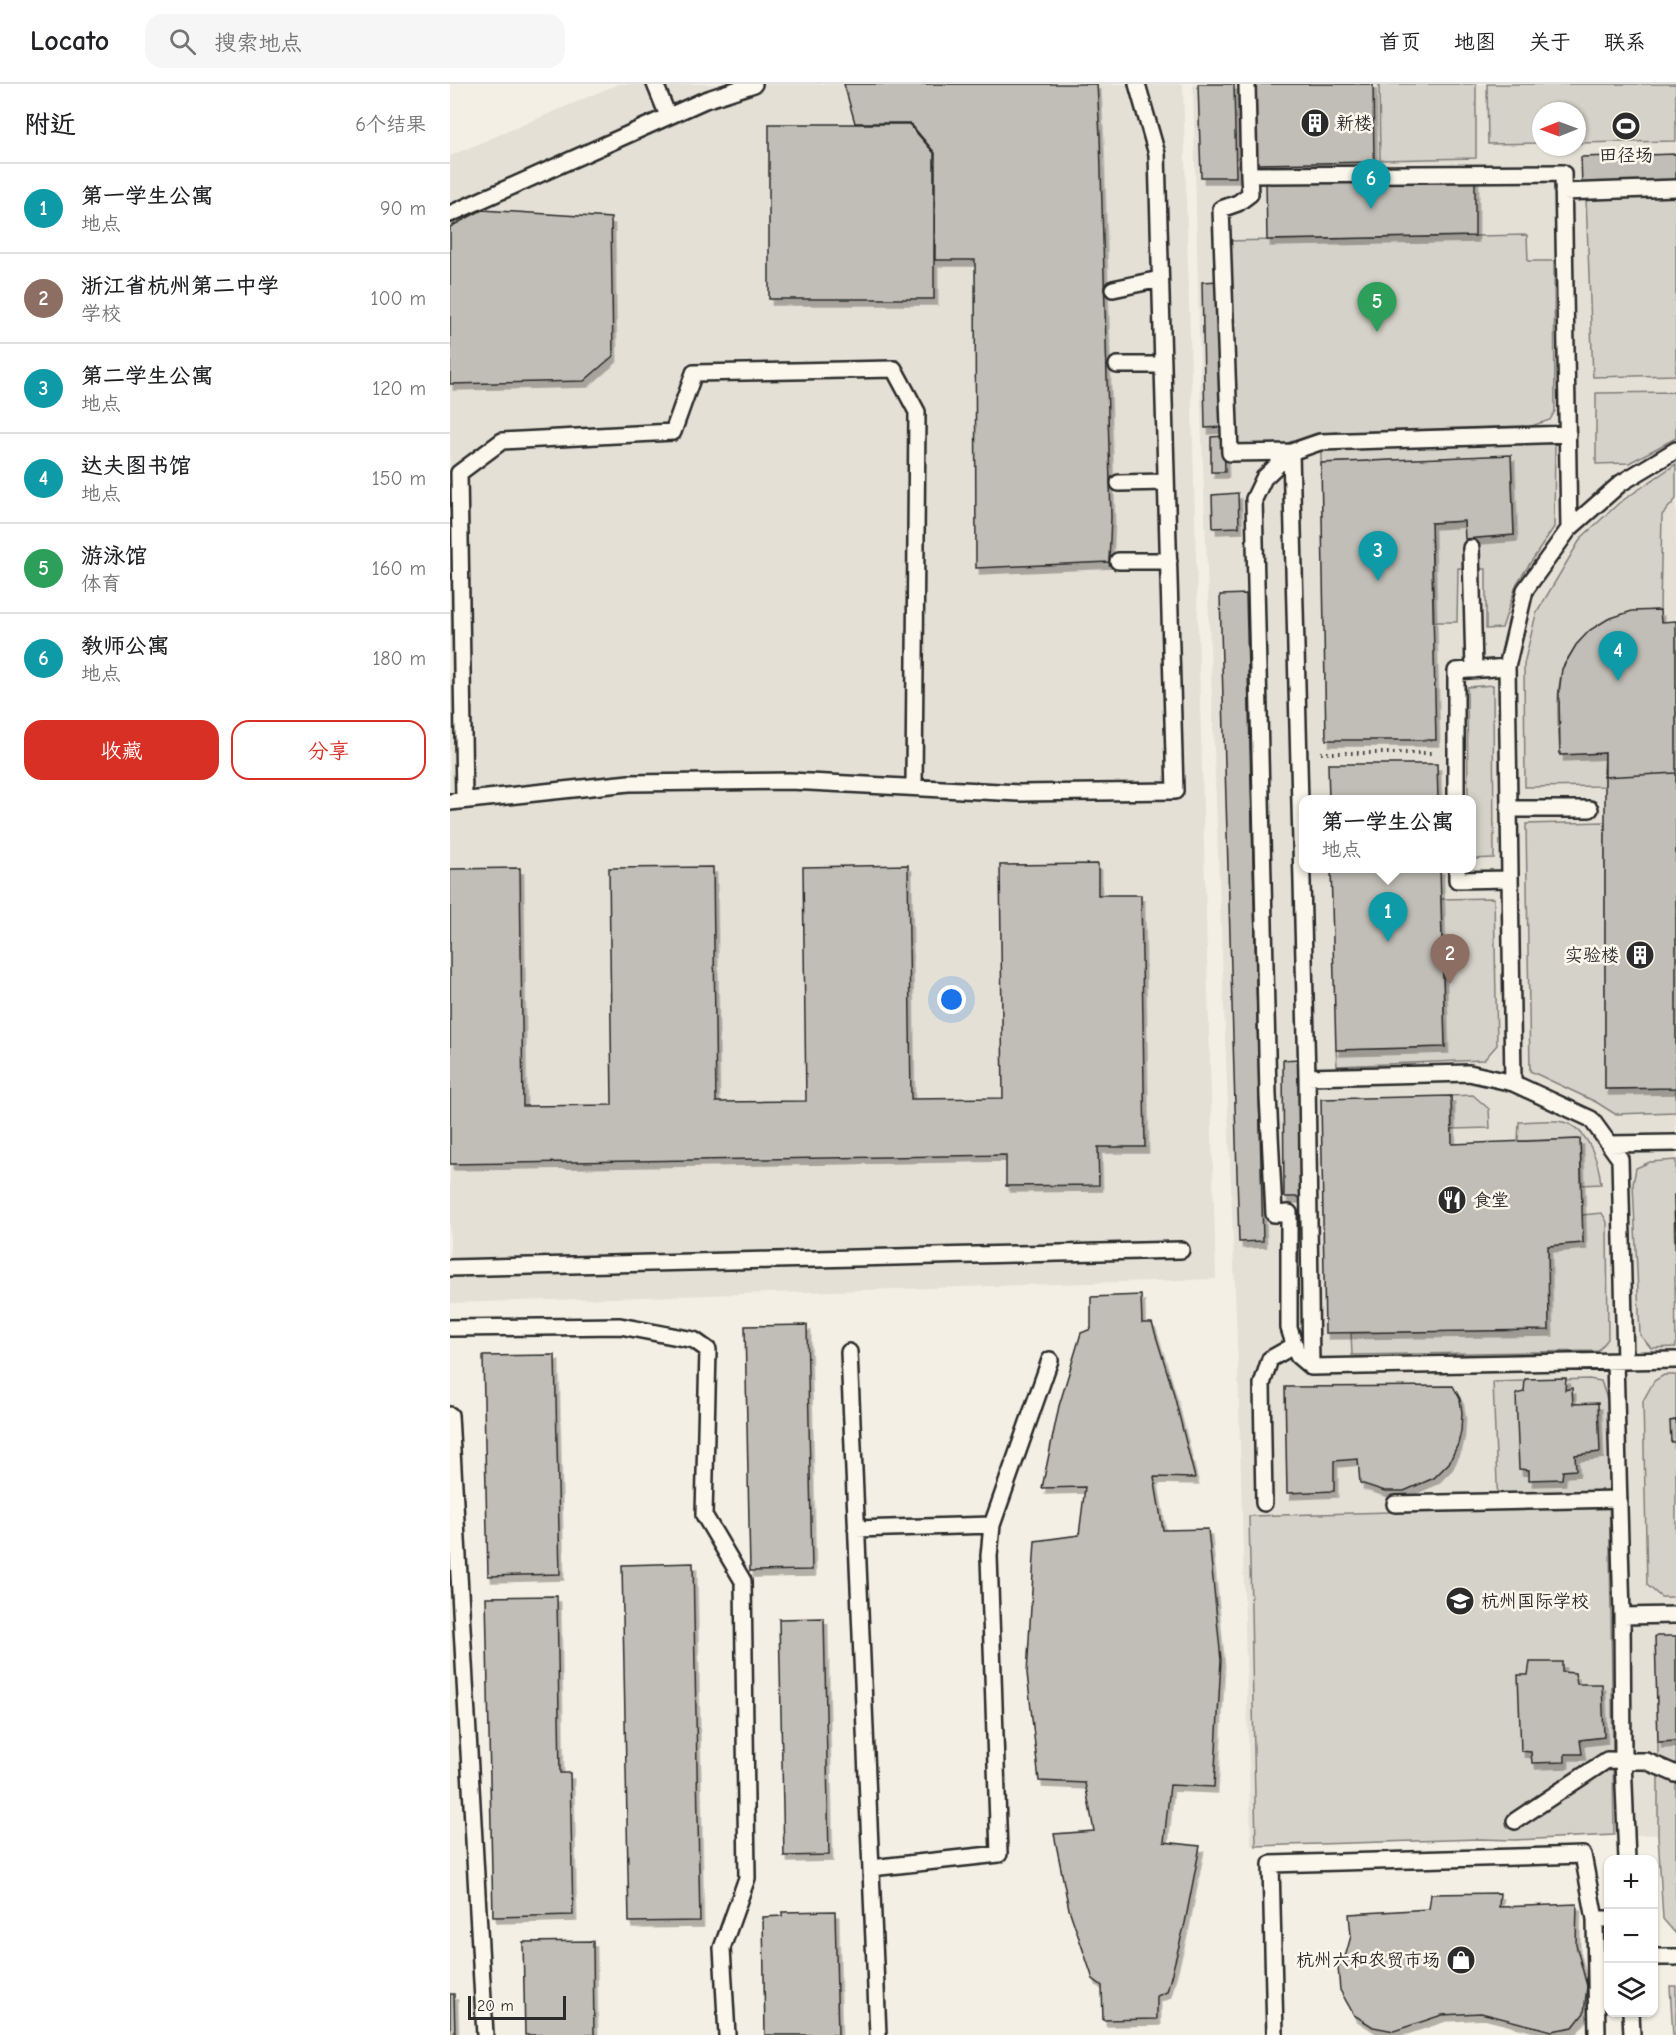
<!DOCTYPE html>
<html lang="zh">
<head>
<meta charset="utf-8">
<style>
  body { margin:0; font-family:"Comic Neue","LXGW WenKai TC",sans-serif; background:#f6f6f6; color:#202124 }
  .controls { position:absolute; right:18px; bottom:18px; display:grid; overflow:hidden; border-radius:12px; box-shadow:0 2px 4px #0004 }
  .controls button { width:54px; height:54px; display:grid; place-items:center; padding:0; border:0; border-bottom:2px solid #e0e0e0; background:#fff; color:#202124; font:30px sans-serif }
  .compass { position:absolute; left:1082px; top:18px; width:54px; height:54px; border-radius:50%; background:#fff; box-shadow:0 2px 4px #0004; rotate:269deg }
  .scale { position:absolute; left:18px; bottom:15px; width:98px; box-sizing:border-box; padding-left:6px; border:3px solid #2b2b2b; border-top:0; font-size:16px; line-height:21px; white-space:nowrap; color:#2b2b2b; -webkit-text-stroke:4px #fbf7ec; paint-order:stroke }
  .you { position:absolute; left:502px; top:916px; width:21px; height:21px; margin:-15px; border:4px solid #fff; border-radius:50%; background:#1a73e8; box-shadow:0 0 0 9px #1a73e833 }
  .badge { display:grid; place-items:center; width:39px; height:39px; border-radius:50%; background:#d93025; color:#fff; font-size:20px; font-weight:700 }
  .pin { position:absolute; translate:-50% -50px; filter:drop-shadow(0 2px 3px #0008) }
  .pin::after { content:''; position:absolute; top:32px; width:21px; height:18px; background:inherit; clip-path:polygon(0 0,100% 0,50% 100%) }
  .popup { position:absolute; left:849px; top:711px; width:177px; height:78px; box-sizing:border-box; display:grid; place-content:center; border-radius:12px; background:#fff; filter:drop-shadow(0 2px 4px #0005); font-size:20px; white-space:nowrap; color:#757577 }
  .popup b { font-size:22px; color:#202124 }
  .popup::after { content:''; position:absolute; left:50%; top:100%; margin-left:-12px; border:12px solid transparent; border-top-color:#fff }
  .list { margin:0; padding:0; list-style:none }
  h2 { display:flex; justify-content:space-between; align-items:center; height:78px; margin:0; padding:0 24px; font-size:26px }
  h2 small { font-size:20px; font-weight:400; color:#757577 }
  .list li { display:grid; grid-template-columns:39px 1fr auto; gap:18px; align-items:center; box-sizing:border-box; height:90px; padding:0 24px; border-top:2px solid #e0e0e0 }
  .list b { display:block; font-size:22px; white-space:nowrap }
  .list p { margin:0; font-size:20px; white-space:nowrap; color:#757577 }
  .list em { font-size:20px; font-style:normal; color:#757577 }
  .actions { display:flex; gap:12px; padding:18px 24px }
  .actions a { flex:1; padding:14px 0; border:2px solid #d93025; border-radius:18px; text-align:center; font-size:21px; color:#d93025 }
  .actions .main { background:#d93025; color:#fff }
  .icon { flex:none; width:33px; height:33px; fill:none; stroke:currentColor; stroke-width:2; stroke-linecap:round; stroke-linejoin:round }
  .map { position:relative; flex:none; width:1226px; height:1951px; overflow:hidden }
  header { display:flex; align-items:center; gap:36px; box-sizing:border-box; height:84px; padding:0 30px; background:#fff; border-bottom:2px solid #e0e0e0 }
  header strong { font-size:28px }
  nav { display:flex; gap:33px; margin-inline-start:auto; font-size:21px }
  .search { width:420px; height:54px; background:#f6f6f6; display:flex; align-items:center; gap:15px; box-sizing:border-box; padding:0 21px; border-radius:18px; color:#757577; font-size:22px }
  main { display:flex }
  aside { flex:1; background:#fff }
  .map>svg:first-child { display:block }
</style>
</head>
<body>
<header>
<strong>Locato</strong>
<div class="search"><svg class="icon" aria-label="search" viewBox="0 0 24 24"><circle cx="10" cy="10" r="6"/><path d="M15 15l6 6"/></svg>搜索地点</div>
<nav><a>首页</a><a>地图</a><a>关于</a><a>联系</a></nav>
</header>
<main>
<aside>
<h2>附近<small>6个结果</small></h2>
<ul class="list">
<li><span class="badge" style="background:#0f9aa8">1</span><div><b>第一学生公寓</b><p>地点</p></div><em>90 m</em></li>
<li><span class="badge" style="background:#8d6e63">2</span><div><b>浙江省杭州第二中学</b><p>学校</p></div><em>100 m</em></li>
<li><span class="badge" style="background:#0f9aa8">3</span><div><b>第二学生公寓</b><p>地点</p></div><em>120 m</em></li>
<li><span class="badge" style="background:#0f9aa8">4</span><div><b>达夫图书馆</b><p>地点</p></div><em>150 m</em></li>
<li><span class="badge" style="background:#2e9e5b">5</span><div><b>游泳馆</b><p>体育</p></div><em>160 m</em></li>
<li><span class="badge" style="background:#0f9aa8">6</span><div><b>教师公寓</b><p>地点</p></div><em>180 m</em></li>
</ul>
<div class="actions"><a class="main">收藏</a><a>分享</a></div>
</aside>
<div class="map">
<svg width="1226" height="1951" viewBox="0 0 1226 1951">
  <defs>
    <filter id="shadow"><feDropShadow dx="3.5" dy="6" stdDeviation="0" flood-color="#0004"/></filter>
  </defs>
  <rect width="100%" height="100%" fill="#f3efe4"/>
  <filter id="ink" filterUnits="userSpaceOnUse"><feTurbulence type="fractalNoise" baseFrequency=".0167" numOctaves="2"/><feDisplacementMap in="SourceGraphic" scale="12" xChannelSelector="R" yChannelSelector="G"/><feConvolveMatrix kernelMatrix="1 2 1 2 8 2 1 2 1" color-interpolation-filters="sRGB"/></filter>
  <g filter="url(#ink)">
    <path fill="#e4e0d6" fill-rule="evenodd" d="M168,0H733L766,1195L0,1219V72Z
      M743,0H1226V1750L801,1762L788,1284L751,331ZM1091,27H1127V63H1091ZM854,716H1022V784H854Z"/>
    <path fill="#d5d2c9" stroke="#807e7a" stroke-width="1.5" d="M929,0H1026V74L930,76Z
      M1037,0H1226V57L1127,59V27H1091V59L1038,60Z
      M1226,111V291L1143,293L1136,114Z
      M1077,151L1078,177H1104L1105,327L1100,336L1078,343L867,349L835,360H785L772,157Z
      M1226,308V354L1179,379L1146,380V309Z
      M1105,358L1104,443L1067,499L1052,544L1036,545V485L1008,484L1007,538H984L981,439L1014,437L1016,455L1064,451L1061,372L871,379V365Z
      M1226,380V415L1212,431L1210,526C1172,528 1141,535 1120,571C1117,576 1113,581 1112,587C1105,614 1109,644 1110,671L1155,669V702L1075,703L1074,580L1086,530L1131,454L1169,419Z
      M1043,601L1044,774L1022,775V716L1018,715L1017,603Z
      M1155,738V1005L1226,1004V1028L1165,1030L1146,1018L1080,987L1076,740Z
      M1044,814L1047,961L1034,976L887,982L886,966L995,963L991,815Z
      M1023,1011L1039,1025L1040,1044L1002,1045L1001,1012Z
      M1069,1038C1083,1038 1100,1035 1113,1038C1138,1044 1149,1078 1151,1100L1132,1101L1130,1055L1068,1057Z
      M1226,1076V1111H1224L1226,1263L1201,1264L1190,1251L1183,1100L1186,1084L1200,1078Z
      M1152,1129L1157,1138L1158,1255L1148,1267L902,1271L901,1249L1098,1245V1162L1133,1158L1132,1131Z
      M1214,1291H1226V1336L1220,1337L1226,1358V1513H1211L1197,1501L1193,1317L1204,1297Z
      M1139,1295L1151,1297L1158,1318L1164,1751L1065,1756L1029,1755L806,1762L799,1432L1048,1425L1043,1298Z
      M1226,1657V1850L1213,1835L1208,1751V1658Z
      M1220,1902H1226V1951H1223Z"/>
    <path fill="#c0beb6" stroke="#2b2b2b" stroke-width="1.5" filter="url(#shadow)" d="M394,0H647L650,52L661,433L659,478L526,484L525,176H485V69L460,39H405Z
      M748,0H784L786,93H751Z
      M805,0H923L924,78L807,80Z
      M319,40H459L484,69V215H319Z
      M1226,70V97L1132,101L1131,73Z
      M1025,94V152L817,156L816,97Z
      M32,126L161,134L163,272L134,297L0,300V143Z
      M769,197L772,343L755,344L752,198Z
      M774,352L775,388H761V353Z
      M1061,371L1064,451L1015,455L1014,437L981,439L986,656H876L871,379Z
      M788,409L789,443L763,444L762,411Z
      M796,510L813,1157L789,1158L770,511Z
      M1210,526L1211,538L1226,537V1004L1155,1005V669L1110,671L1109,609L1112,585L1126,561L1140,546L1158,535L1182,527Z
      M1210,526L1211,538L1226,537V689L1154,693L1155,669L1110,671L1109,609L1112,585L1126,561L1140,546L1158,535L1182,527Z
      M878,680H987L988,716H879Z
      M648,780V811H691L695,1063H648L649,1101L556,1102V1071L0,1080V785L70,784L73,1022L162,1021L159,784L263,783L266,1018L356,1017L353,783L458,781L461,1015L553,1014L550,781Z
      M881,784H990L995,963L886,966Z
      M849,975L850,1113H834L833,976Z
      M1001,1012L1002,1060L1130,1055L1133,1159L1098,1162L1099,1246L875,1249L871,1015Z
      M1224,1111H1226V1175Z
      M691,1211L692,1239H702L723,1307L745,1394L704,1393L713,1446L758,1445L771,1576L764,1703L720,1701L714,1758L750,1762L735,1839L717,1908L707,1912V1935L653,1936L652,1902L643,1895L619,1825L604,1750L644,1747L635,1699L589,1697L577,1589L585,1457L629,1451L635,1403L592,1404L609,1322L631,1249L641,1245V1213Z
      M357,1241L362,1486L300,1487L295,1242Z
      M105,1271L110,1490L38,1492L33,1272Z
      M1116,1294L1115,1306L1122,1304L1123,1320L1148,1319L1150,1368L1125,1371L1126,1386L1113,1387L1112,1395L1079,1396V1386L1069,1385L1066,1310L1074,1308L1075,1295Z
      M1003,1302L1010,1315L1012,1329L1011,1347L1008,1360L999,1379L984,1394L954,1407H935L910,1399L908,1375L884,1377V1407L837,1409L835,1303Z
      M1226,1336V1358H1221L1220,1337Z
      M243,1479L250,1837L179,1838L172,1481Z
      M107,1512L110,1689H120L123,1831L43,1833L36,1513Z
      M374,1534L379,1771L334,1772L329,1535Z
      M1205,1552H1226V1657L1208,1658Z
      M1080,1578H1112V1588L1125,1589L1127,1600H1152L1154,1653L1130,1656L1132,1670H1115V1678L1082,1679L1081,1668L1071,1667L1068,1591H1078Z
      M1050,1809L1049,1823L1127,1820L1126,1861L1137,1902L1134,1929L1123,1943L1102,1947L1031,1929L992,1931L944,1947L923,1943L904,1931L890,1906L888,1883L896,1870L901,1852L899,1830L979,1825L981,1810Z
      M385,1827L388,1951H315L313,1833L332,1832V1828Z
      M143,1857L144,1951H75L73,1858Z
      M0,1910H4L5,1951H0Z"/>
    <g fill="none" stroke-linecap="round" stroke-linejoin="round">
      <g stroke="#2b2b2b" stroke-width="20">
        <path id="service" d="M205,0L218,32
          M797,0L799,91
          M1113,108L1226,104
          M0,130L255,16L304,0
          M663,205L710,195
          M667,281H713
          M841,368L814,394L804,415L818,1011L824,1130L839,1129V1244L848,1272L861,1283L1226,1276
          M841,368L780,369L771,125L788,119L800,110L799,91L1113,89L1119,445
          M669,399L716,398
          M1021,464L1024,586
          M668,477H719
          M14,716L9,389L52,357L223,348L244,289L444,285L467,328L464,703
          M1006,716V587L1057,583
          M0,718L179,699L340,697L569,709L725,707L707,70L687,0
          M1059,725H1140
          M1007,784V796L1060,795
          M857,993L1019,989L1063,999L1141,1035L1170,1075L1175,1277
          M1063,999L1057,583L1075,506L1119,445L1171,399L1226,366
          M1159,1060L1226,1059
          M0,1184L731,1166
          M0,1244L170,1242L244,1256L258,1266L254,1431L293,1497L297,1794L272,1864L277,1951
          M399,1268L428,1951
          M1165,1277L1172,1532L1173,1676L1177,1776
          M861,1283L857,993L841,368L870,358L1118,350
          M0,1331L35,1951
          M814,1419L812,1300L820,1275L845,1261
          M945,1420L1169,1415
          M406,1445L542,1441
          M1172,1532L1226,1531
          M1065,1737L1157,1676L1196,1677L1226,1690
          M421,1784L549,1770L539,1472L542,1441L600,1276
          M1145,1835L1147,1951
          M1204,1873H1226
          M1181,1928L1182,1951
          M825,1951L821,1780L1133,1771L1145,1835H1158"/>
      </g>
      <path stroke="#2b2b2b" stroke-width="4" stroke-dasharray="1.5 4.5" stroke-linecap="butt" d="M871,669H983"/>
      <use href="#service" stroke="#fbf7ec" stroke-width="15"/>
    </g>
  </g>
  <defs>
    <g id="building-disc" transform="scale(1.5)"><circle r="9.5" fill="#2b2b2b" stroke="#fbf7ec"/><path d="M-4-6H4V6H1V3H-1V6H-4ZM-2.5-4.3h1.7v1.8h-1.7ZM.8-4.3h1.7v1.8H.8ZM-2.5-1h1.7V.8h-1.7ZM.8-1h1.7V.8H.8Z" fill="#fff"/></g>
    <g id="stadium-disc" transform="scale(1.5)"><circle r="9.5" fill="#2b2b2b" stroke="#fbf7ec"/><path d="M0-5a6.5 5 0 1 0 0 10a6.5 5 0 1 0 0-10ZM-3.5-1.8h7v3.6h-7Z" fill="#fff"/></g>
    <g id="restaurant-disc" transform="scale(1.5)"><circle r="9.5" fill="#2b2b2b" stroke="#fbf7ec"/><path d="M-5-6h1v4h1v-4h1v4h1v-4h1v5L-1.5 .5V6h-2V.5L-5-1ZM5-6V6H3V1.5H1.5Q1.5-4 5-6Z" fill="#fff"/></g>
    <g id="school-disc" transform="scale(1.5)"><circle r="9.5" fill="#2b2b2b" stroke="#fbf7ec"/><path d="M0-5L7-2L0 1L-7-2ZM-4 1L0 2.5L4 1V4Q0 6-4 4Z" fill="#fff"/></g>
    <g id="shop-disc" transform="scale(1.5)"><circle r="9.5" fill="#2b2b2b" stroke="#fbf7ec"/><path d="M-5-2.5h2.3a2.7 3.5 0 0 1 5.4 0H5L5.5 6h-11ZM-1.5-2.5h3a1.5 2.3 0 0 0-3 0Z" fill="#fff"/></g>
  </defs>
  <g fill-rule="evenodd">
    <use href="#building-disc" x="865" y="39"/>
    <use href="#stadium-disc" x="1176" y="42"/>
    <use href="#building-disc" x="1190" y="871"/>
    <use href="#restaurant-disc" x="1002" y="1116"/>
    <use href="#school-disc" x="1010" y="1517"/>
    <use href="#shop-disc" x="1011" y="1876"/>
  </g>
  <g text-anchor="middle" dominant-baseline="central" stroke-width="5" stroke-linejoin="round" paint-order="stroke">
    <g font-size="18" fill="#2b2b2b" stroke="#fbf7ec" text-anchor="start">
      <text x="886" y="39">新楼</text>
      <text x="1176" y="71" text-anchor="middle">田径场</text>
      <text x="1169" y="871" text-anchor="end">实验楼</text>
      <text x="1023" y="1116">食堂</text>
      <text x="1031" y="1517">杭州国际学校</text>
      <text x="990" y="1876" text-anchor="end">杭州六和农贸市场</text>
    </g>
  </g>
</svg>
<div class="controls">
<button>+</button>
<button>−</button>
<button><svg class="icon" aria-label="layers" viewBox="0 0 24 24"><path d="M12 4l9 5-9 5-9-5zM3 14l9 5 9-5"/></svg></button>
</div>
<svg class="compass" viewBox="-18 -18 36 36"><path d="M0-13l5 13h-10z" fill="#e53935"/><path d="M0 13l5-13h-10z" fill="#757577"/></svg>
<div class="scale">20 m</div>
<div class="you"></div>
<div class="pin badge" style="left:938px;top:858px;background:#0f9aa8">1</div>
<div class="popup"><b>第一学生公寓</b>地点</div>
<div class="pin badge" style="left:1000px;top:900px;background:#8d6e63">2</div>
<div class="pin badge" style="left:928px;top:497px;background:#0f9aa8">3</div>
<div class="pin badge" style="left:1168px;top:597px;background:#0f9aa8">4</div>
<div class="pin badge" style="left:927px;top:248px;background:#2e9e5b">5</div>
<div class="pin badge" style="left:921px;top:125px;background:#0f9aa8">6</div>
</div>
</main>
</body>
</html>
